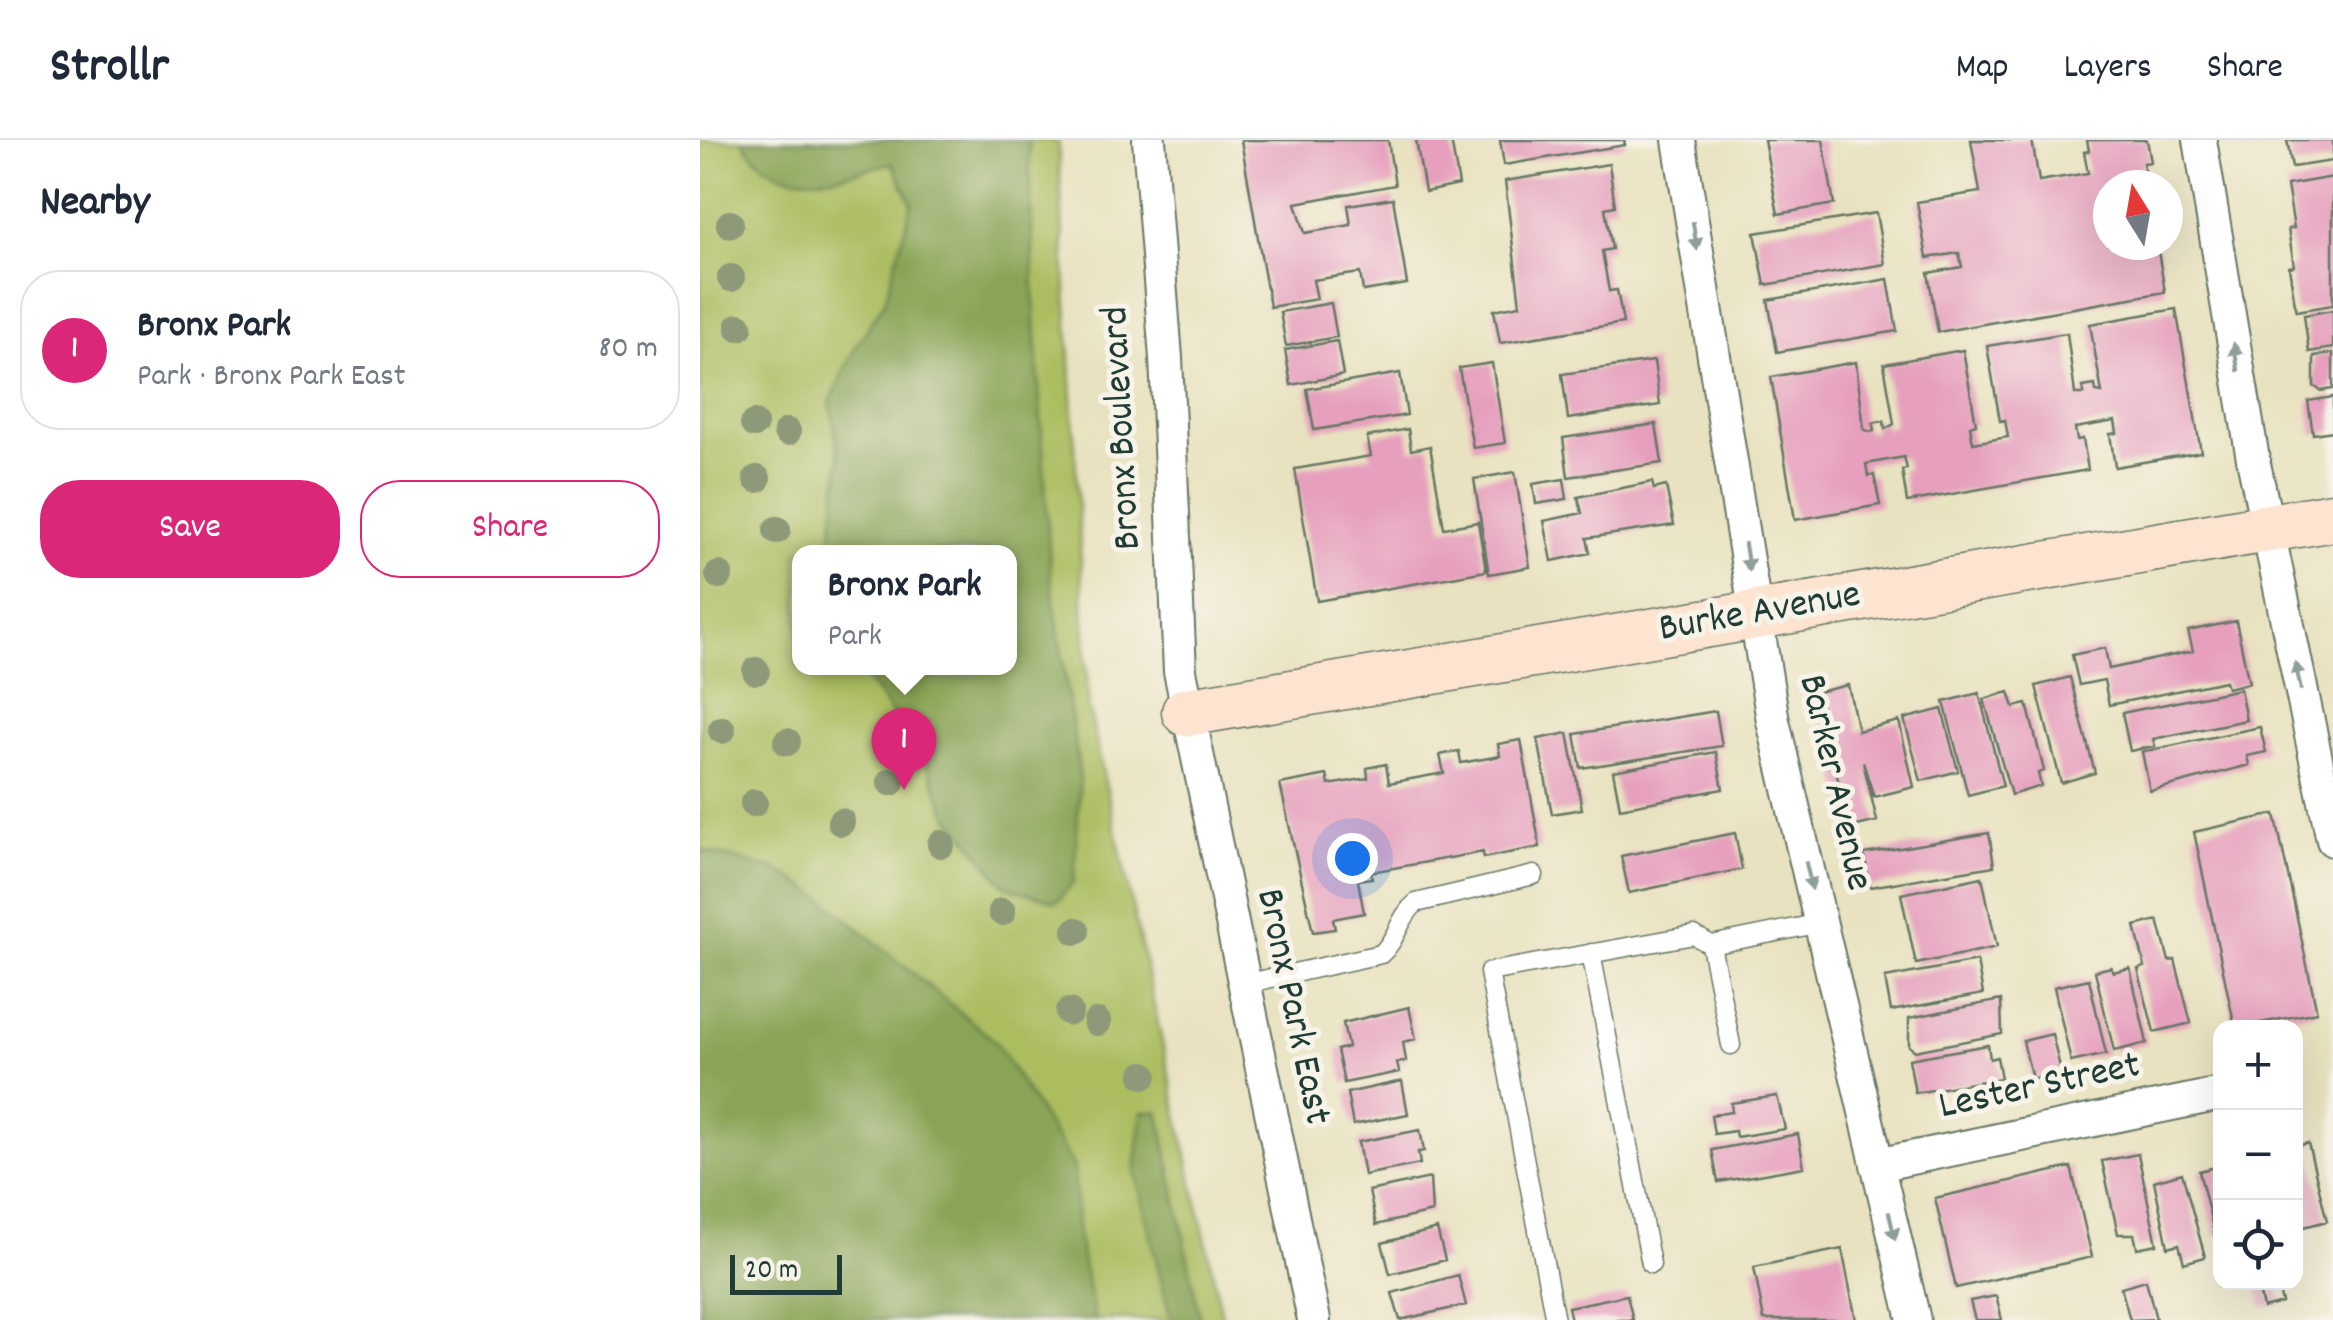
<!DOCTYPE html>
<html lang="en">
<head>
<meta charset="utf-8">
<style>
  body { margin:0; font-family:Dekko,sans-serif; background:#f2f2f3; color:#1f2937 }
  .controls { position:absolute; right:30px; bottom:30px; display:grid; overflow:hidden; border-radius:20px; box-shadow:0 10px 40px #0002 }
  .controls button { width:90px; height:90px; display:grid; place-items:center; padding:0; border:0; border-bottom:2px solid #e0e1e3; background:#fff; color:#1f2937; font:50px sans-serif }
  .compass { position:absolute; left:1393px; top:30px; width:90px; height:90px; border-radius:50%; background:#fff; box-shadow:0 10px 40px #0002; rotate:349deg }
  .scale { position:absolute; left:30px; bottom:25px; width:112px; box-sizing:border-box; padding-left:10px; border:5px solid #1f3d34; border-top:0; font-size:28px; line-height:35px; white-space:nowrap; color:#1f3d34; -webkit-text-stroke:8px #f7f3e8; paint-order:stroke }
  .you { position:absolute; left:652px; top:718px; width:35px; height:35px; margin:-25px; border:8px solid #fff; border-radius:50%; background:#1a73e8; box-shadow:0 0 0 15px #1a73e833 }
  .badge { display:grid; place-items:center; width:65px; height:65px; border-radius:50%; background:#db2777; color:#fff; font-size:32px; font-weight:700 }
  .pin { position:absolute; translate:-50% -82px; filter:drop-shadow(0 2px 5px #0008) }
  .pin::after { content:''; position:absolute; top:52px; width:35px; height:30px; background:inherit; clip-path:polygon(0 0,100% 0,50% 100%) }
  .popup { position:absolute; left:92px; top:405px; width:225px; height:130px; box-sizing:border-box; display:grid; place-content:center; border-radius:20px; background:#fff; filter:drop-shadow(0 2px 8px #0005); font-size:32px; white-space:nowrap; color:#747a83 }
  .popup b { font-size:38px; color:#1f2937 }
  .popup::after { content:''; position:absolute; left:50%; top:100%; margin-left:-20px; border:20px solid transparent; border-top-color:#fff }
  .list { margin:0; padding:0; list-style:none }
  h2 { display:flex; justify-content:space-between; align-items:center; height:130px; margin:0; padding:0 40px; font-size:42px }
  h2 small { font-size:32px; font-weight:400; color:#747a83 }
  .list li { display:grid; grid-template-columns:65px 1fr auto; gap:30px; align-items:center; box-sizing:border-box; height:160px; margin:0 20px 20px; padding:0 20px; border:2px solid #e0e1e3; border-radius:40px }
  .list b { display:block; font-size:38px; white-space:nowrap }
  .list p { margin:0; font-size:32px; white-space:nowrap; color:#747a83 }
  .list em { font-size:32px; font-style:normal; color:#747a83 }
  .actions { display:flex; gap:20px; padding:30px 40px }
  .actions a { flex:1; padding:22px 0; border:2px solid #db2777; border-radius:40px; text-align:center; font-size:35px; color:#db2777 }
  .actions .main { background:#db2777; color:#fff }
  .icon { flex:none; width:55px; height:55px; fill:none; stroke:currentColor; stroke-width:2; stroke-linecap:round; stroke-linejoin:round }
  .map { position:relative; flex:none; width:1633px; height:1180px; overflow:hidden }
  header { display:flex; align-items:center; gap:60px; box-sizing:border-box; height:140px; padding:0 50px; background:#fff; border-bottom:2px solid #e0e1e3 }
  header strong { font-size:48px }
  nav { display:flex; gap:55px; margin-inline-start:auto; font-size:35px }
  main { display:flex }
  aside { flex:1; background:#fff }
  .map>svg:first-child { display:block }
</style>
</head>
<body>
<header>
<strong>Strollr</strong>
<nav><a>Map</a><a>Layers</a><a>Share</a></nav>
</header>
<main>
<aside>
<h2>Nearby<small></small></h2>
<ul class="list">
<li><span class="badge">1</span><div><b>Bronx Park</b><p>Park · Bronx Park East</p></div><em>80 m</em></li>
</ul>
<div class="actions"><a class="main">Save</a><a>Share</a></div>
</aside>
<div class="map">
<svg width="1633" height="1180" viewBox="0 0 1633 1180">
  <rect width="100%" height="100%" fill="#f7f3e8"/>
  <filter id="ink" filterUnits="userSpaceOnUse"><feTurbulence type="fractalNoise" baseFrequency=".01" numOctaves="2"/><feDisplacementMap in="SourceGraphic" scale="20" xChannelSelector="R" yChannelSelector="G"/><feConvolveMatrix kernelMatrix="1 2 1 2 8 2 1 2 1" color-interpolation-filters="sRGB"/></filter>
  <filter id="wash" filterUnits="userSpaceOnUse"><feTurbulence type="fractalNoise" baseFrequency=".0048" numOctaves="4" result="noise"/><feDisplacementMap in="SourceGraphic" scale="40" xChannelSelector="R" yChannelSelector="G"/><feGaussianBlur stdDeviation="2.25" result="paint"/><feColorMatrix in="noise" values="0 0 0 0 0 0 0 0 0 0 0 0 0 0 0 0 0 1.4 0 .05"/><feComposite in="paint" operator="in"/></filter>
  <g filter="url(#wash)">
    <rect width="100%" height="100%" fill="#e9e2c0"/>
    <path fill="#acbd60" stroke="#667d4a" stroke-width="2.5" fill-rule="evenodd" d="M0,0H358L389,569L523,1180H0ZM99,412H309V528H99Z"/>
    <path fill="#89a456" stroke="#547045" stroke-width="2.5" d="M42,0H329L335,182L351,440L380,638L374,742L356,762L305,746L247,673L224,617L159,528H309V412H130L140,321L130,262L155,208L185,161L212,63L192,23C136,36 80,60 42,0Z
      M0,710L78,730L119,756L295,901L374,1027L378,1099L395,1180H0Z
      M458,971L464,996L500,1180H471L435,1032L442,972Z"/>
    <g id="blocks">
      <path fill="#e6a0be" d="M541,0H688L695,45L596,63L605,93L651,85L648,65L693,58L707,144L663,151L660,133L613,140L617,159L570,167Z
        M716,0H751L759,45L725,52Z
        M800,0H924L925,5L804,25Z
        M1064,0H1123L1134,64L1078,74Z
        M1271,0H1332L1339,41L1388,33L1384,12L1389,11L1387,0H1447L1451,22L1443,23L1447,45H1408V105H1457L1465,152L1238,192L1228,133L1262,127L1259,113L1227,118L1217,62L1280,52Z
        M1587,0H1633V21L1592,27Z
        M909,24L915,66L905,68L912,109L902,111L909,151L917,150L923,183L800,203L794,170L820,165L805,41Z
        M1633,37V165L1596,171L1589,127L1594,126L1588,89L1594,88L1587,45Z
        M1176,73L1185,124L1065,145L1055,93Z
        M1188,139L1197,191L1077,212L1068,160Z
        M631,163L637,197L586,206L580,172Z
        M1476,169L1501,312L1415,327L1410,294L1417,293L1415,281L1375,288L1377,300L1383,299L1388,330L1207,362L1202,330L1207,329L1204,317L1166,324L1168,336L1174,335L1180,365L1095,380L1071,237L1156,222L1164,289L1170,292L1174,291L1173,283L1184,281L1185,289L1194,284L1184,224L1263,210L1276,284L1270,286L1273,303L1308,297L1305,280L1300,281L1287,206L1367,193L1375,254H1384L1383,247L1395,245L1396,252L1402,253L1390,184Z
        M1633,170V208L1609,212L1604,175Z
        M637,201L643,235L591,245L585,210Z
        M1633,213V249L1621,251L1614,246V216Z
        M954,221L960,265L868,279L862,234Z
        M792,223L805,303L773,308L759,228Z
        M700,233L707,275L614,290L607,249Z
        M1633,257V291L1613,294L1608,261Z
        M956,284L962,323L868,337L863,298Z
        M708,289L711,310L730,306L744,388L778,382L786,431L617,461L595,329L671,316L667,297Z
        M815,332L830,427L789,434L774,339Z
        M864,339L867,359L836,364L833,344Z
        M952,342L954,349L966,346L974,385L887,398L890,413L852,421L844,381L882,373L878,357Z
        M1536,481L1549,543L1527,548L1525,541L1409,565L1404,540L1379,545L1372,515L1405,508L1409,529L1493,511L1488,491Z
        M1370,537L1395,633L1361,643L1336,546Z
        M1148,545L1158,591L1199,581L1214,647L1174,657L1163,622L1177,681L1149,688L1118,552Z
        M1540,549L1546,580L1453,599L1455,606L1430,611L1422,573Z
        M1309,552L1314,567L1327,564L1344,631L1338,633L1341,646L1311,655L1284,559Z
        M1279,553L1303,646L1268,655L1244,562Z
        M1242,569L1258,631L1221,641L1204,579Z
        M1016,571L1022,606L881,628L875,594Z
        M1560,587L1566,612L1547,616L1549,625L1450,651L1442,612Z
        M868,593L882,669L852,674L838,599Z
        M821,600L840,707L783,718V712L671,732L672,738L658,740L664,773L633,779L635,789L613,792L580,644L627,635L629,645L668,638L667,628L686,624L689,643L744,633L740,615L759,611L761,623L800,616L798,604Z
        M1016,612L1023,649L920,668L913,631Z
        M1575,674L1617,872L1535,888L1494,692Z
        M1035,693L1042,729L929,753L921,716Z
        M1289,693L1294,726L1170,747L1164,714Z
        M1282,737L1297,807L1216,824L1201,754Z
        M1458,780L1469,821L1475,820L1491,883L1454,892L1438,829L1445,827L1435,786Z
        M1277,821L1283,854L1191,871L1185,838Z
        M1411,827L1413,832L1430,828L1447,903L1414,911L1395,831Z
        M1389,839L1406,914L1371,922L1354,847Z
        M1301,860L1302,894L1215,911L1209,906V878Z
        M709,867L716,899L703,902L706,921L697,923L699,932L644,943L637,910L648,907L643,883Z
        M1352,894L1361,932L1332,939L1323,901Z
        M1288,905L1290,919L1297,917L1301,938L1215,953L1209,919Z
        M702,941L708,974L653,985L647,953Z
        M1077,956L1085,989L1036,997L1035,991L1014,994L1011,975L1032,972L1031,963Z
        M720,990L724,1011L718,1012L720,1024L664,1035L658,1002Z
        M1098,994L1104,1027L1018,1042L1012,1010Z
        M1608,1003L1627,1081L1596,1089V1006Z
        M1438,1014L1457,1104L1437,1108L1434,1094H1418L1402,1021Z
        M1520,1026V1095L1515,1096L1499,1031Z
        M1371,1027L1392,1117L1256,1148L1235,1058Z
        M1482,1033L1505,1117L1484,1123L1479,1104L1468,1107L1454,1041Z
        M730,1038L732,1072L676,1085L669,1051Z
        M737,1089L745,1120L690,1134L682,1103Z
        M1142,1109L1156,1180H1064L1054,1127Z
        M758,1135L766,1165L700,1180L692,1153Z
        M1446,1140L1456,1179L1430,1180L1421,1147Z
        M1557,1142H1577L1582,1163L1563,1168Z
        M927,1155L933,1180H871L868,1167Z
        M1296,1156L1302,1180H1275L1270,1161Z"/>
    </g>
  </g>
  <g filter="url(#ink)">
    <use href="#blocks" fill-opacity="0" stroke="#667765" stroke-width="2.5"/>
    <g fill="none" stroke-linecap="round" stroke-linejoin="round">
      <g stroke="#667765" stroke-width="21">
        <path id="lane" d="M1011,805L1031,905
          M891,813L951,1124
          M544,844L681,814C697,800 699,777 716,763L834,735
          M855,1180L789,832L994,795L1011,805L1121,783"/>
      </g>
      <g stroke="#667765" stroke-width="36">
        <path id="street" d="M449,0L466,218L480,531L614,1180
          M979,0L1073,581L1214,1180
          M1500,0L1553,319L1633,700
          M1177,1025L1520,954"/>
      </g>
      <g stroke="#667765" stroke-width="51">
        <path id="secondary" d="M486,572L1633,377"/>
      </g>
      <use href="#lane" stroke="#fff" stroke-width="18"/>
      <use href="#street" stroke="#fff" stroke-width="32"/>
      <use href="#secondary" stroke="#fde4d1" stroke-width="48"/>
    </g>
    <g fill="#8d9979">
      <circle cx="30" cy="84" r="14"/>
      <circle cx="31" cy="138" r="14"/>
      <circle cx="39" cy="187" r="14"/>
      <circle cx="54" cy="284" r="14"/>
      <circle cx="87" cy="292" r="14"/>
      <circle cx="57" cy="339" r="14"/>
      <circle cx="77" cy="390" r="14"/>
      <circle cx="19" cy="435" r="14"/>
      <circle cx="56" cy="531" r="14"/>
      <circle cx="22" cy="590" r="14"/>
      <circle cx="87" cy="602" r="14"/>
      <circle cx="191" cy="642" r="14"/>
      <circle cx="54" cy="663" r="14"/>
      <circle cx="141" cy="682" r="14"/>
      <circle cx="241" cy="704" r="14"/>
      <circle cx="302" cy="772" r="14"/>
      <circle cx="376" cy="791" r="14"/>
      <circle cx="369" cy="872" r="14"/>
      <circle cx="397" cy="882" r="14"/>
      <circle cx="444" cy="935" r="14"/>
    </g>
    <defs><path id="oneway-solid" d="M-6-.8H1V-3.2L6.5 0L1 3.2V.8H-6Z" transform="scale(2.5)"/></defs>
    <g fill="#8f9e9a">
      <use href="#oneway-solid" transform="translate(995 96) rotate(81)"/>
      <use href="#oneway-solid" transform="translate(1536 217) rotate(-99)"/>
      <use href="#oneway-solid" transform="translate(1047 417) rotate(81)"/>
      <use href="#oneway-solid" transform="translate(1598 536) rotate(-102)"/>
      <use href="#oneway-solid" transform="translate(1109 736) rotate(77)"/>
      <use href="#oneway-solid" transform="translate(1192 1086) rotate(77)"/>
    </g>
  </g>
  <g text-anchor="middle" dominant-baseline="central" stroke-width="10" stroke-linejoin="round" paint-order="stroke">
    <g font-size="40" fill="#1f3d34" stroke="#f7f3e8">
      <text transform="translate(424 288) rotate(-93)">Bronx Boulevard</text>
      <text transform="translate(1060 474) rotate(-10)">Burke Avenue</text>
      <text transform="translate(1133 643) rotate(77)">Barker Avenue</text>
      <text transform="translate(591 867) rotate(78)">Bronx Park East</text>
      <text transform="translate(1340 948) rotate(-12)">Lester Street</text>
    </g>
  </g>
</svg>
<div class="controls">
<button>+</button>
<button>−</button>
<button><svg class="icon" aria-label="locate" viewBox="0 0 24 24"><circle cx="12" cy="12" r="6"/><path d="M12 2v4M12 18v4M2 12h4M18 12h4"/></svg></button>
</div>
<svg class="compass" viewBox="-18 -18 36 36"><path d="M0-13l5 13h-10z" fill="#e53935"/><path d="M0 13l5-13h-10z" fill="#747a83"/></svg>
<div class="scale">20 m</div>
<div class="you"></div>
<div class="pin badge" style="left:204px;top:650px">1</div>
<div class="popup"><b>Bronx Park</b>Park</div>
</div>
</main>
</body>
</html>
